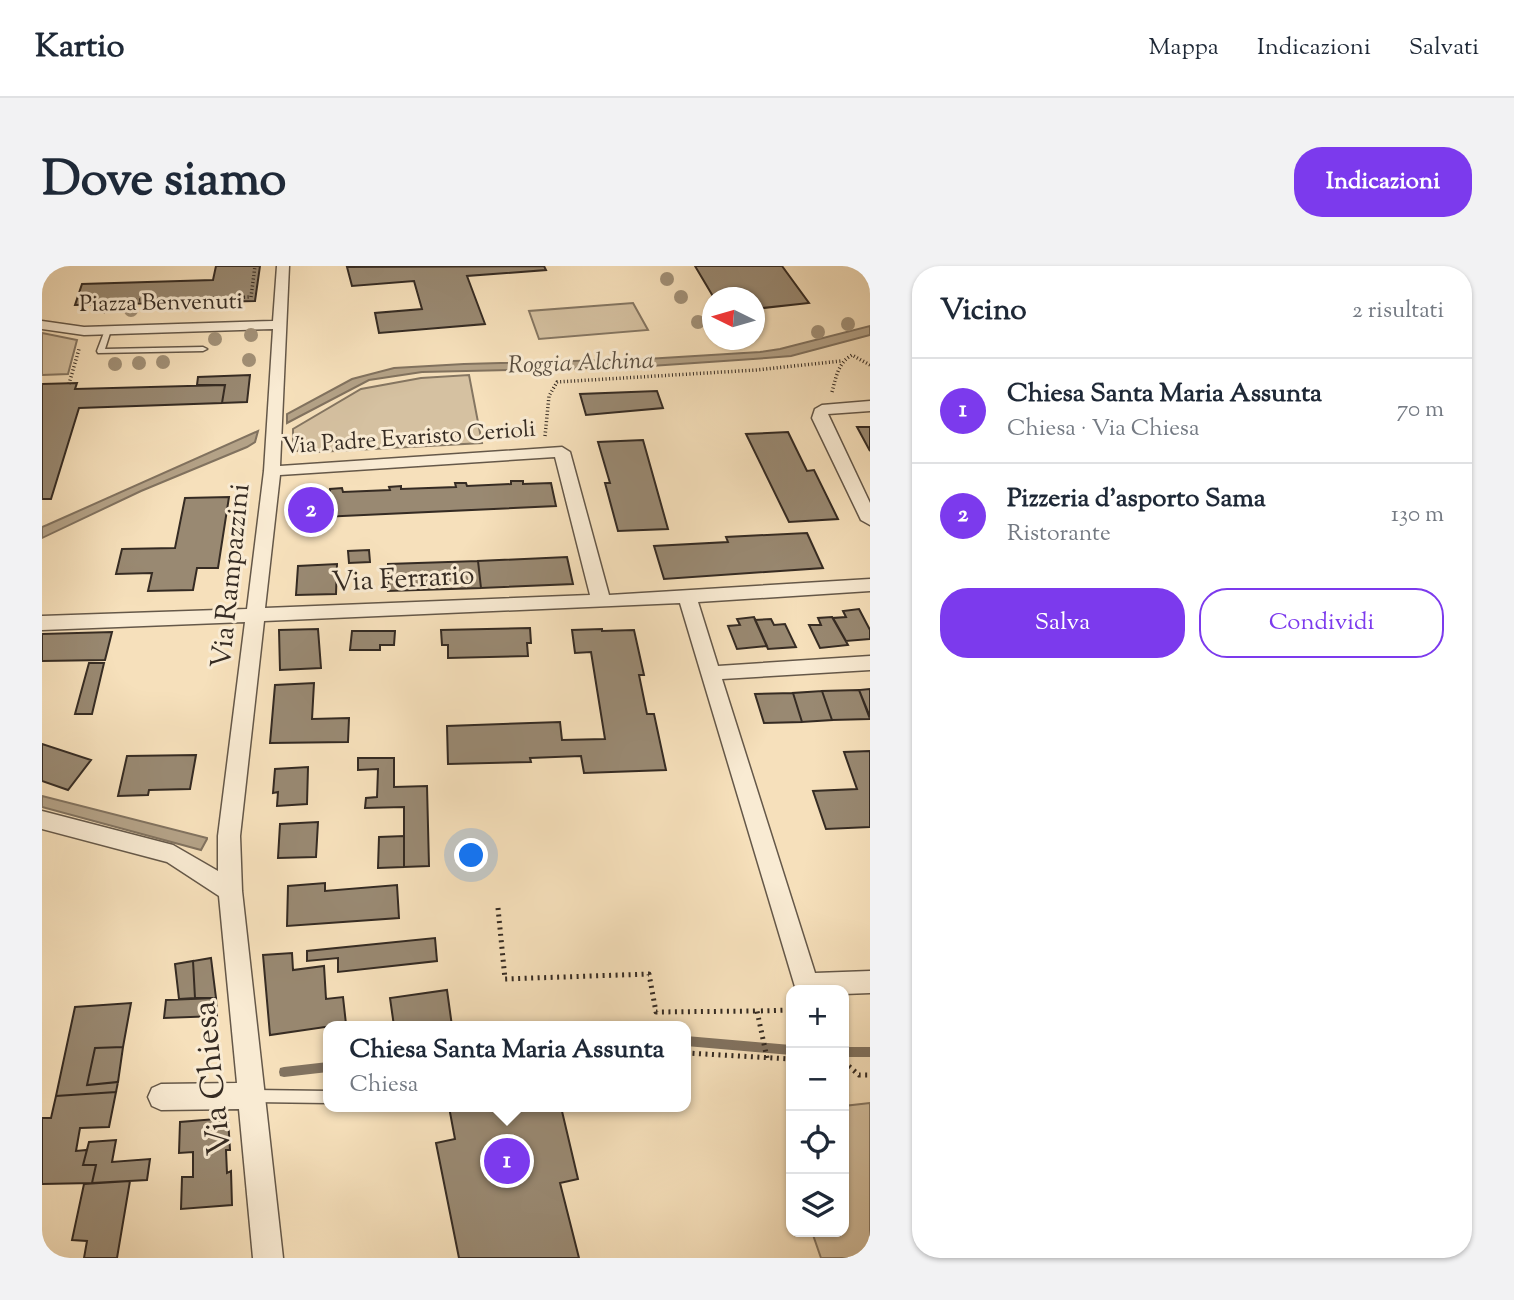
<!DOCTYPE html>
<html lang="it">
<head>
<meta charset="utf-8">
<style>
  body { margin:0; font-family:"Sorts Mill Goudy",serif; background:#f2f2f3; color:#1f2937 }
  .controls { position:absolute; right:21px; bottom:21px; display:grid; overflow:hidden; border-radius:14px; box-shadow:0 2px 5px #0004 }
  .controls button { width:63px; height:63px; display:grid; place-items:center; padding:0; border:0; border-bottom:2px solid #e0e1e3; background:#fff; color:#1f2937; font:35px sans-serif }
  .compass { position:absolute; left:660px; top:21px; width:63px; height:63px; border-radius:50%; background:#fff; box-shadow:0 2px 5px #0004; rotate:275deg }
  .you { position:absolute; left:430px; top:590px; width:24px; height:24px; margin:-18px; border:5px solid #fff; border-radius:50%; background:#1a73e8; box-shadow:0 0 0 10px #1a73e833 }
  .badge { display:grid; place-items:center; width:46px; height:46px; border-radius:50%; background:#7c3aed; color:#fff; font-size:23px; font-weight:700 }
  .pin { position:absolute; translate:-50% -50%; border:4px solid #fff; box-shadow:0 2px 7px #0006 }
  .popup { position:absolute; left:281px; top:755px; width:368px; height:91px; box-sizing:border-box; display:grid; place-content:center; border-radius:14px; background:#fff; filter:drop-shadow(0 2px 5px #0005); font-size:23px; white-space:nowrap; color:#747a83 }
  .popup b { font-size:26px; color:#1f2937 }
  .popup::after { content:''; position:absolute; left:50%; top:100%; margin-left:-14px; border:14px solid transparent; border-top-color:#fff }
  .list { margin:0; padding:0; list-style:none }
  h2 { display:flex; justify-content:space-between; align-items:center; height:91px; margin:0; padding:0 28px; font-size:30px }
  h2 small { font-size:23px; font-weight:400; color:#747a83 }
  .list li { display:grid; grid-template-columns:46px 1fr auto; gap:21px; align-items:center; box-sizing:border-box; height:105px; padding:0 28px; border-top:2px solid #e0e1e3 }
  .list b { display:block; font-size:26px; white-space:nowrap }
  .list p { margin:0; font-size:23px; white-space:nowrap; color:#747a83 }
  .list em { font-size:23px; font-style:normal; color:#747a83 }
  .actions { display:flex; gap:14px; padding:21px 28px }
  .actions a { flex:1; padding:16px 0; border:2px solid #7c3aed; border-radius:28px; text-align:center; font-size:24px; color:#7c3aed }
  .actions .main { background:#7c3aed; color:#fff }
  .icon { flex:none; width:38px; height:38px; fill:none; stroke:currentColor; stroke-width:2; stroke-linecap:round; stroke-linejoin:round }
  .map { position:relative; flex:none; width:828px; height:992px; overflow:hidden; border-radius:28px }
  header { display:flex; align-items:center; gap:42px; box-sizing:border-box; height:98px; padding:0 35px; background:#fff; border-bottom:2px solid #e0e1e3 }
  header strong { font-size:33px }
  nav { display:flex; gap:38px; margin-inline-start:auto; font-size:24px }
  .intro { display:flex; align-items:center; justify-content:space-between; box-sizing:border-box; height:168px; padding:0 42px }
  h1 { margin:0; font-size:49px }
  .button { padding:18px 32px; border-radius:28px; background:#7c3aed; color:#fff; font-size:24px; font-weight:700 }
  main { display:flex; gap:42px; padding:0 42px }
  aside { flex:1; background:#fff; border-radius:28px; box-shadow:0 2px 5px #0004 }
  .map>svg:first-child { display:block }
</style>
</head>
<body>
<header>
<strong>Kartio</strong>
<nav><a>Mappa</a><a>Indicazioni</a><a>Salvati</a></nav>
</header>
<div class="intro"><h1>Dove siamo</h1><a class="button">Indicazioni</a></div>
<main>
<div class="map">
<svg width="828" height="992" viewBox="0 0 828 992">
  <rect width="100%" height="100%" fill="#f6e0bb"/>
  <filter id="stains"><feTurbulence type="fractalNoise" baseFrequency=".00286" numOctaves="4"/><feColorMatrix values="0 0 0 0 .2 0 0 0 0 .09 0 0 0 0 .02 0 0 0 .5 -.17"/></filter>
  <radialGradient id="worn" r=".72"><stop offset=".6" stop-color="#630" stop-opacity="0"/><stop offset="1" stop-color="#630" stop-opacity=".3"/></radialGradient>
  <path fill="#d5c1a1" stroke="#857662" stroke-width="2" d="M591,37L606,64L497,73L487,45Z
    M0,67L35,74L26,108L0,109Z
    M427,109L440,177L275,186L255,185L251,179V163L319,123L379,112Z
    M828,837V992H779L770,966H802V840Z"/>
  <path fill="#b4a287" stroke="#81725f" stroke-width="2" d="M828,60V69L749,90L724,92L594,101L380,106L327,114L245,157V148L310,113L352,102L422,98L604,93L718,86L738,83Z
    M216,165L213,176L205,181L99,225L0,272V261L5,259Z
    M0,530L165,572V573L159,584L0,541Z"/>
  <g fill="none" stroke-linecap="round" stroke-linejoin="round">
    <path fill="#81725f" fill-rule="evenodd" d="M644,770L749,779V789L644,780Z
      M802,781H828V791H802Z
      M286,796V806L242,811L238,810L237,806L238,802L242,801Z"/>
  </g>
  <path fill="#998972" stroke="#352b23" stroke-width="2" d="M174,0H218L213,35L33,39L40,18L171,14Z
    M502,0L504,4L425,10L443,58L337,67L333,47L380,43L372,15L310,20L305,1Z
    M653,0H740L767,37L712,43V32H672Z
    M208,109L205,136L180,137L183,119H155L156,111Z
    M35,117L33,123L183,119L180,137L37,142L9,233H0V118Z
    M615,125L621,142L544,149L538,128Z
    M815,161H828V185Z
    M746,166L765,205L772,204L796,253L747,256L704,168Z
    M601,174L626,263L576,265L563,217H568L556,176Z
    M469,215H481V218L509,217L514,240L258,252V228L288,227V223L300,222L301,226L348,224L347,221L359,220V223L414,221L413,217H424L425,220L469,218Z
    M187,231L176,302H155L151,324L106,325L110,307L74,308L80,283L133,282L143,232Z
    M765,267L781,302L622,313L612,280L686,276L684,271Z
    M327,284L328,296L307,297L306,285Z
    M525,291L531,318L439,322L436,295Z
    M436,295L439,322L346,325V298Z
    M295,298L294,328L254,329L256,300Z
    M817,343L828,364V373L804,375L791,352L804,351L801,345Z
    M712,351L725,380L695,383L686,360L698,359L695,353Z
    M790,351L806,379L778,382L767,359H779L776,352Z
    M729,353L732,359L743,358L754,381L726,383L713,354Z
    M488,362L489,377H485L486,390L406,392V379H400L399,364Z
    M276,363L279,402L238,404L237,364Z
    M560,363V365L592,364L602,409H597L605,448H612L624,504L542,507L539,490L488,492L489,496L406,498L405,460L518,456L520,474L563,473L549,386L533,387L530,364Z
    M310,365H353L352,379H338V384H308Z
    M70,366L63,394L0,395V368Z
    M47,397H62L50,448H33Z
    M272,417L270,453L307,452L306,476L228,477L233,419Z
    M828,423V451L817,424Z
    M817,424L828,453L790,454L780,425Z
    M780,425L790,454L760,456L751,427Z
    M751,427L760,456L722,457L713,428Z
    M0,478L49,494L26,524L0,515Z
    M828,485V561L784,563L771,525L815,523L802,486Z
    M154,489L148,523L107,524L106,529L76,530L85,490Z
    M316,492H352V521L385,520L387,600L362,601V541L323,542L324,532L335,531L336,503L316,504Z
    M266,501L265,538L235,540L236,526L231,527L233,503Z
    M276,556L274,591L236,592L238,558Z
    M362,570V601L336,602L337,571Z
    M283,617V625L355,619L357,652L245,660L246,620Z
    M393,672L395,695L296,706V692L265,695V685Z
    M250,687L251,704L282,700L284,733L301,731L304,758L228,769L221,689Z
    M169,692L174,732H153L151,695Z
    M151,695L153,732L137,733L133,698Z
    M405,724L410,760H348H352L348,732Z
    M174,732L175,750L122,752L124,734Z
    M89,737L81,781L53,782L45,819L76,816L74,826L14,830L33,741Z
    M81,781L76,816L45,819L53,782Z
    M74,826L67,861L38,862L34,885L45,884L41,899H54L50,917L0,918V852H9L14,830Z
    M407,841H519L536,913L518,917L537,992H417L394,877L413,873Z
    M186,852L188,884H184L185,907L189,905L190,939L139,943L140,911H151V886L137,887L138,856Z
    M74,874L70,896L108,893L105,914L50,917L54,899H41L47,876Z
    M88,915L75,992H42L45,975L30,974L42,918Z"/>
  <g fill="none" stroke-linecap="round" stroke-linejoin="round">
    <g stroke="#655849" stroke-width="3">
      <path id="lane" d="M66,62L69,64L63,83L161,81L165,83L161,85L56,87L55,85L63,64Z
        M212,824L286,825V837L212,836L207,835L205,830L207,825Z"/>
    </g>
    <g stroke="#655849" stroke-width="3">
      <path id="street" d="M235,0H247L238,200L520,181L528,186L567,329L828,313V325L656,336L676,400L828,390V404L680,413L773,707L828,705V727L802,728V724H754L638,337L222,355L198,570L200,625L241,992H211L197,843L119,844L110,840L106,831L110,822L119,818L195,817L177,630L125,596L0,563V545L131,579L176,605V570L203,356L0,364V350L205,343L222,205L231,63L42,69L0,63V55L42,61L231,55ZM513,191L548,329L223,342L238,209Z
        M828,135V145L786,148L828,237V259L819,254L770,152L773,143L780,139Z"/>
    </g>
    <path stroke="#352b23" stroke-width="3.5" stroke-dasharray="1 2.5" stroke-linecap="butt" d="M61,47L64,35L209,31L213,0
      M27,118L37,83
      M790,126C794,111 796,97 810,89L828,99
      M503,170L507,130L515,116L714,104L799,95"/>
    <path stroke="#352b23" stroke-width="5" stroke-dasharray="2 4.5" stroke-linecap="butt" d="M456,642L463,713L607,708L614,746L715,745
      M644,787L749,793
      M725,792L715,745L749,744
      M802,796L817,809H828"/>
    <use href="#lane" fill="#f9ebd3" fill-rule="evenodd"/>
    <use href="#street" fill="#f9ebd3" fill-rule="evenodd"/>
  </g>
  <g fill="#a29178">
    <circle cx="625" cy="13" r="7"/>
    <circle cx="639" cy="31" r="7"/>
    <circle cx="89" cy="44" r="7"/>
    <circle cx="656" cy="56" r="7"/>
    <circle cx="806" cy="58" r="7"/>
    <circle cx="776" cy="66" r="7"/>
    <circle cx="209" cy="69" r="7"/>
    <circle cx="173" cy="73" r="7"/>
    <circle cx="207" cy="94" r="7"/>
    <circle cx="121" cy="96" r="7"/>
    <circle cx="97" cy="97" r="7"/>
    <circle cx="73" cy="98" r="7"/>
  </g>
  <g text-anchor="middle" dominant-baseline="central" stroke-width="6" stroke-linejoin="round" paint-order="stroke">
    <g font-size="23" fill="#352b23" stroke="#f9ebd3">
      <text transform="translate(119 38) rotate(-1)">Piazza Benvenuti</text>
      <text transform="translate(367 173) rotate(-4)">Via Padre Evaristo Cerioli</text>
    </g>
    <g font-size="24" font-style="italic" fill="#5b4f41" stroke="#f9ebd3">
      <text transform="translate(539 98) rotate(-2)">Roggia Alchina</text>
    </g>
    <g font-size="28" fill="#352b23" stroke="#f9ebd3">
      <text transform="translate(190 310) rotate(-84)">Via Rampazzini</text>
      <text transform="translate(361 314) rotate(-3)">Via Ferrario</text>
    </g>
    <g font-size="33" fill="#352b23" stroke="#f9ebd3">
      <text transform="translate(172 812) rotate(-96)">Via Chiesa</text>
    </g>
  </g>
  <rect width="100%" height="100%" filter="url(#stains)"/>
  <rect width="100%" height="100%" fill="url(#worn)"/>
</svg>
<div class="controls">
<button>+</button>
<button>−</button>
<button><svg class="icon" aria-label="locate" viewBox="0 0 24 24"><circle cx="12" cy="12" r="6"/><path d="M12 2v4M12 18v4M2 12h4M18 12h4"/></svg></button>
<button><svg class="icon" aria-label="layers" viewBox="0 0 24 24"><path d="M12 4l9 5-9 5-9-5zM3 14l9 5 9-5"/></svg></button>
</div>
<svg class="compass" viewBox="-18 -18 36 36"><path d="M0-13l5 13h-10z" fill="#e53935"/><path d="M0 13l5-13h-10z" fill="#747a83"/></svg>
<div class="you"></div>
<div class="pin badge" style="left:465px;top:895px">1</div>
<div class="popup"><b>Chiesa Santa Maria Assunta</b>Chiesa</div>
<div class="pin badge" style="left:269px;top:244px">2</div>
</div>
<aside>
<h2>Vicino<small>2 risultati</small></h2>
<ul class="list">
<li><span class="badge">1</span><div><b>Chiesa Santa Maria Assunta</b><p>Chiesa · Via Chiesa</p></div><em>70 m</em></li>
<li><span class="badge">2</span><div><b>Pizzeria d'asporto Sama</b><p>Ristorante</p></div><em>130 m</em></li>
</ul>
<div class="actions"><a class="main">Salva</a><a>Condividi</a></div>
</aside>
</main>
</body>
</html>
